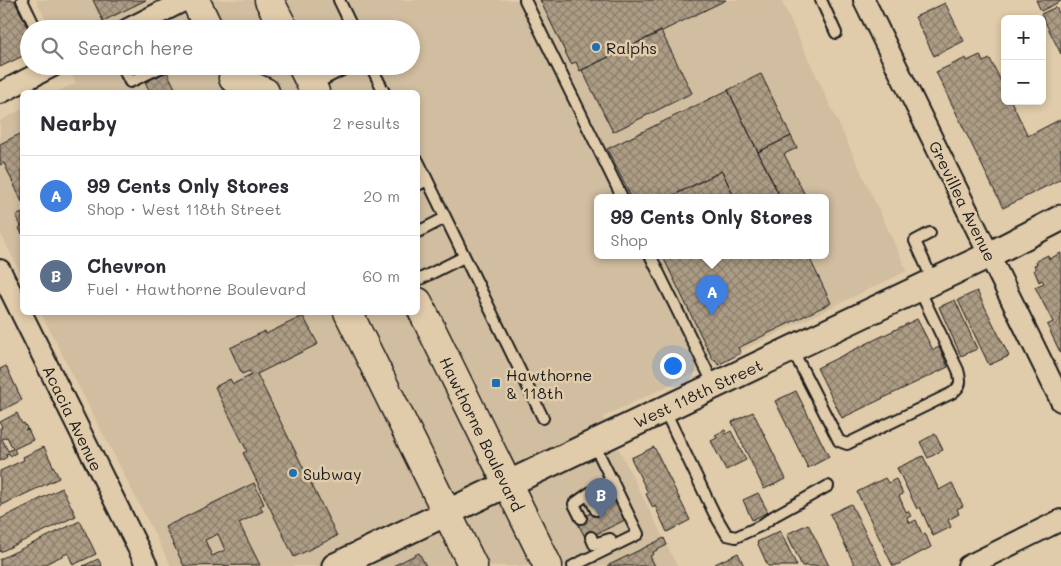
<!DOCTYPE html>
<html lang="en">
<head>
<meta charset="utf-8">
<style>
  body { margin:0; font-family:Mali,sans-serif; background:#f2f2f3; color:#2b2b33 }
  .controls { position:absolute; right:15px; top:15px; display:grid; overflow:hidden; border-radius:8px; box-shadow:0 2px 8px #0003 }
  .controls button { width:45px; height:45px; display:grid; place-items:center; padding:0; border:0; border-bottom:1px solid #e1e1e2; background:#fff; color:#2b2b33; font:25px sans-serif }
  .you { position:absolute; left:672px; top:365px; width:18px; height:18px; margin:-12px; border:4px solid #fff; border-radius:50%; background:#1a73e8; box-shadow:0 0 0 8px #1a73e833 }
  .badge { display:grid; place-items:center; width:32px; height:32px; border-radius:50%; background:#111827; color:#fff; font-size:16px; font-weight:700 }
  .pin { position:absolute; translate:-50% -41px; filter:drop-shadow(0 1px 2px #0008) }
  .pin::after { content:''; position:absolute; top:26px; width:18px; height:15px; background:inherit; clip-path:polygon(0 0,100% 0,50% 100%) }
  .popup { position:absolute; left:594px; top:194px; width:235px; height:65px; box-sizing:border-box; display:grid; place-content:center; border-radius:8px; background:#fff; filter:drop-shadow(0 1px 4px #0005); font-size:16px; white-space:nowrap; color:#7c7c81 }
  .popup b { font-size:19px; color:#2b2b33 }
  .popup::after { content:''; position:absolute; left:50%; top:100%; margin-left:-10px; border:10px solid transparent; border-top-color:#fff }
  .list { margin:0; padding:0; list-style:none }
  h2 { display:flex; justify-content:space-between; align-items:center; height:65px; margin:0; padding:0 20px; font-size:21px }
  h2 small { font-size:16px; font-weight:400; color:#7c7c81 }
  .list li { display:grid; grid-template-columns:32px 1fr auto; gap:15px; align-items:center; box-sizing:border-box; height:80px; padding:0 20px; border-top:1px solid #e1e1e2 }
  .list b { display:block; font-size:19px; white-space:nowrap }
  .list p { margin:0; font-size:16px; white-space:nowrap; color:#7c7c81 }
  .list em { font-size:16px; font-style:normal; color:#7c7c81 }
  .icon { flex:none; width:28px; height:28px; fill:none; stroke:currentColor; stroke-width:2; stroke-linecap:round; stroke-linejoin:round }
  .map { position:relative; flex:none; width:1061px; height:566px; overflow:hidden }
  .search { position:absolute; background:#fff; box-shadow:0 2px 8px #0003; left:20px; top:20px; width:400px; height:55px; display:flex; align-items:center; gap:12px; box-sizing:border-box; padding:0 18px; border-radius:28px; color:#7c7c81; font-size:19px }
  .panel { position:absolute; background:#fff; box-shadow:0 2px 8px #0003; left:20px; top:90px; width:400px; height:225px; border-radius:8px }
  .map>svg:first-child { display:block }
</style>
</head>
<body>
<div class="map">
<svg width="1061" height="566" viewBox="0 0 1061 566">
  <defs>
    <pattern id="building-cross-hatch" width="8" height="8" patternUnits="userSpaceOnUse" patternTransform="scale(1.25)"><rect width="8" height="8" fill="#ad9d85"/><path d="M0 0l8 8M0 8l8-8" fill="none" stroke="#8c7f6c"/></pattern>
  </defs>
  <rect width="100%" height="100%" fill="#e0cbaa"/>
  <filter id="ink" filterUnits="userSpaceOnUse"><feTurbulence type="fractalNoise" baseFrequency=".02" numOctaves="2"/><feDisplacementMap in="SourceGraphic" scale="10" xChannelSelector="R" yChannelSelector="G"/><feConvolveMatrix kernelMatrix="1 2 1 2 8 2 1 2 1" color-interpolation-filters="sRGB"/></filter>
  <g filter="url(#ink)">
    <path fill="#d1bd9f" fill-rule="evenodd" d="M36,0H781L907,271L603,417L677,566H171L41,313L418,312V92H56L76,83L68,66H411V29H50ZM598,197H826V255H598Z
      M22,109V276L0,232V121Z"/>
    <path fill="url(#building-cross-hatch)" stroke="#1c1c1c" fill-rule="evenodd" d="M0,0H14L29,30V53L0,67Z
      M93,0H146L103,21Z
      M540,0H726L580,71L576,62L571,64Z
      M1036,0H1061V1L1041,11Z
      M945,3L964,41L934,56L915,17Z
      M1056,7L1061,17V54L1041,14Z
      M661,31L692,93L613,132L582,70Z
      M980,55L983,62L990,59L1005,89V101H1011L1028,136L1061,119V179L1003,208L936,72L966,58L967,61Z
      M167,72L177,92H150L145,82Z
      M761,74L791,136L758,152L728,90Z
      M728,90L780,197H734L722,171L670,197H631L607,149Z
      M22,133V202L4,163L0,165V144Z
      M791,136L797,148L784,154L806,197H780L758,152Z
      M722,171L734,197H670Z
      M22,213V234L19,228L21,226L16,216Z
      M1061,253V354L1047,325L1053,322L1035,287L1044,283L1042,280L1039,282L1034,270L1036,269L1034,265L1037,264L1036,261L1048,255L1049,259Z
      M667,255H808L831,303L738,348L741,353L718,365L715,359L713,360L664,259L668,257Z
      M977,291L1009,356L989,365L958,300Z
      M955,300L977,349L961,356L939,307Z
      M303,316L318,344L257,374L337,536L294,557L243,453L247,451L215,387L230,379L233,384L252,375L249,371L242,374L230,348L265,331L266,334Z
      M917,319L933,350L939,347L948,367L842,418L817,368Z
      M6,366L22,400L0,411V369Z
      M796,391L829,457L808,468L775,401Z
      M753,412L786,479L764,489L732,422Z
      M17,413L22,424L24,423L27,428L25,430L28,429L33,440L14,449L16,453L10,456L9,453L6,454L7,457L0,461V428L2,427L0,422ZM7,437L13,449L8,451L2,439Z
      M725,430L726,434L731,431L746,460L726,470L711,441L717,438L715,435Z
      M935,434L943,450L928,458L920,442Z
      M44,447L59,478L0,506V471L24,460L23,457Z
      M654,447L690,520L667,532L655,506L653,508L646,494L648,493L631,458Z
      M923,456L939,490L952,483L963,506L957,509L959,514L948,520L951,527L933,536L920,507L917,509L897,468Z
      M885,478L888,483L896,479L903,494L899,496L906,512L908,511L911,516L907,518L910,523L916,520L922,534L925,533L931,547L895,566H893L857,492Z
      M254,483L264,504L260,506L263,511L239,523L260,565L184,566L165,527ZM218,534L225,550L212,556L205,540Z
      M62,488L76,516L0,552V519Z
      M758,493L768,512L752,520L743,500Z
      M616,501L625,520L586,539L576,520Z
      M851,504L882,566H855L830,514Z
      M80,521L96,554L73,565L68,553L41,566H0V559Z
      M808,524L829,566H802L787,534Z
      M780,531L797,566H768L757,542Z
      M664,538L667,545L653,552L654,554L650,556L655,566H607Z
      M419,553L426,566H393Z
      M738,553L744,566H716L715,564Z
      M98,559L102,566H83Z"/>
    <g fill="none" stroke-linecap="round" stroke-linejoin="round">
      <g stroke="#1c1c1c" stroke-width="14">
        <path id="service" d="M22,0L36,29
          M339,0L353,29
          M525,0L622,197
          M821,0L836,33
          M122,66L130,82L164,66
          M371,66L384,92
          M313,85L350,66
          M418,161L543,418
          M418,185L427,180
          M418,232L445,218
          M930,233L915,241L933,281
          M650,255L714,385
          M418,280L464,257
          M792,349L839,441L847,444L952,393C962,386 961,381 958,370L919,289
          M664,409L714,513L727,535L736,537L760,526L774,516L828,486
          M588,494L612,479
          M581,518L574,504L588,494L596,510
          M591,537L594,544L610,539
          M573,566L638,534L594,444"/>
      </g>
      <g stroke="#1c1c1c" stroke-width="24">
        <path id="minor" d="M864,0L1061,401
          M128,29L185,0
          M0,93L53,66
          M0,270L147,566
          M968,566L1061,520"/>
      </g>
      <g stroke="#1c1c1c" stroke-width="29">
        <path id="tertiary" d="M335,566L989,255L1061,218"/>
      </g>
      <g stroke="#1c1c1c" stroke-width="31">
        <path id="primary" d="M195,0L209,29
          M269,0L284,29
          M302,66L315,92
          M233,78L265,92
          M418,302L548,566
          M348,312L473,566"/>
      </g>
      <use href="#service" stroke="#e0cbaa" stroke-width="10"/>
      <use href="#minor" stroke="#e0cbaa" stroke-width="20"/>
      <use href="#tertiary" stroke="#e0cbaa" stroke-width="25"/>
      <use href="#primary" stroke="#e0cbaa" stroke-width="28"/>
    </g>
  </g>
  <g fill="#1f6fb2" stroke="#e0cbaa" stroke-width="2">
    <circle cx="596" cy="47" r="5"/>
    <rect x="491" y="378" width="10" height="10" rx="2.5"/>
    <circle cx="293" cy="473" r="5"/>
  </g>
  <g text-anchor="middle" dominant-baseline="central" stroke-width="5" stroke-linejoin="round" paint-order="stroke">
    <g font-size="16" fill="#1c1c1c" stroke="#e0cbaa" text-anchor="start">
      <text x="606" y="47">Ralphs</text>
      <text x="506" y="374">Hawthorne<tspan x="506" dy="18">&amp; 118th</tspan></text>
      <text x="303" y="473">Subway</text>
    </g>
    <g font-size="16" fill="#1c1c1c" stroke="#e0cbaa">
      <text transform="translate(963 201) rotate(64)">Grevillea Avenue</text>
      <text transform="translate(698 393) rotate(-25)">West 118th Street</text>
      <text transform="translate(73 418) rotate(64)">Acacia Avenue</text>
      <text transform="translate(482 434) rotate(64)">Hawthorne Boulevard</text>
    </g>
  </g>
</svg>
<div class="controls">
<button>+</button>
<button>−</button>
</div>
<div class="you"></div>
<div class="pin badge" style="left:712px;top:316px;background:#3f7fe0">A</div>
<div class="popup"><b>99 Cents Only Stores</b>Shop</div>
<div class="pin badge" style="left:601px;top:519px;background:#5c6f8a">B</div>
<div class="search"><svg class="icon" aria-label="search" viewBox="0 0 24 24"><circle cx="10" cy="10" r="6"/><path d="M15 15l6 6"/></svg>Search here</div>
<section class="panel">
<h2>Nearby<small>2 results</small></h2>
<ul class="list">
<li><span class="badge" style="background:#3f7fe0">A</span><div><b>99 Cents Only Stores</b><p>Shop · West 118th Street</p></div><em>20 m</em></li>
<li><span class="badge" style="background:#5c6f8a">B</span><div><b>Chevron</b><p>Fuel · Hawthorne Boulevard</p></div><em>60 m</em></li>
</ul>
</section>
</div>
</body>
</html>
